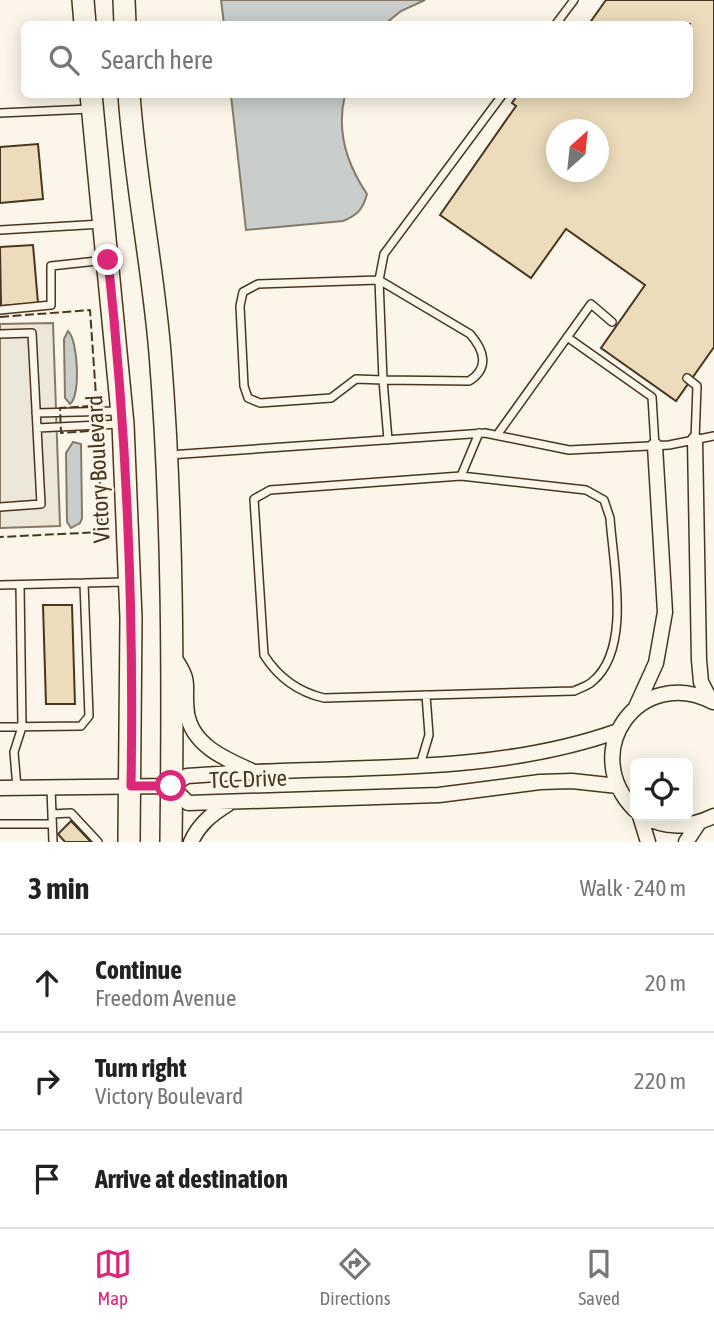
<!DOCTYPE html>
<html lang="en">
<head>
<meta charset="utf-8">
<style>
  body { margin:0; font-family:"Asap Condensed",sans-serif; background:#f2f2f2; color:#222 }
  .controls { position:absolute; right:21px; bottom:21px; display:grid; overflow:hidden; border-radius:10px; box-shadow:0 4px 18px #0003 }
  .controls button { width:63px; height:63px; display:grid; place-items:center; padding:0; border:0; border-bottom:2px solid #e0e0e0; background:#fff; color:#222; font:35px sans-serif }
  .compass { position:absolute; left:546px; top:119px; width:63px; height:63px; border-radius:50%; background:#fff; box-shadow:0 4px 18px #0003; rotate:27deg }
  .stop { position:absolute; width:21px; height:21px; margin:-16px; border:5px solid #db2777; border-radius:50%; background:#fff }
  .stop.end { background:#db2777; border-color:#fff; box-shadow:0 2px 7px #0008 }
  .list { margin:0; padding:0; list-style:none }
  h2 { display:flex; justify-content:space-between; align-items:center; height:91px; margin:0; padding:0 28px; font-size:30px }
  h2 small { font-size:23px; font-weight:400; color:#767676 }
  .list li { display:grid; grid-template-columns:46px 1fr auto; gap:21px; align-items:center; box-sizing:border-box; height:98px; padding:0 28px; border-top:2px solid #e0e0e0 }
  .list b { display:block; font-size:26px; white-space:nowrap }
  .list p { margin:0; font-size:23px; white-space:nowrap; color:#767676 }
  .list em { font-size:23px; font-style:normal; color:#767676 }
  .icon { flex:none; width:38px; height:38px; fill:none; stroke:currentColor; stroke-width:2; stroke-linecap:round; stroke-linejoin:round }
  .map { position:relative; flex:none; width:714px; height:842px; overflow:hidden }
  .search { position:absolute; background:#fff; box-shadow:0 4px 18px #0003; left:21px; right:21px; top:21px; height:77px; display:flex; align-items:center; gap:18px; box-sizing:border-box; padding:0 24px; border-radius:10px; color:#767676; font-size:26px }
  .sheet { height:385px; background:#fff }
  nav { display:flex; justify-content:space-around; align-items:center; box-sizing:border-box; height:98px; border-top:2px solid #e0e0e0; background:#fff; font-size:19px; color:#767676 }
  nav a { display:grid; justify-items:center; gap:4px }
  nav .on { color:#db2777 }
  .map>svg:first-child { display:block }
</style>
</head>
<body>
<div class="map">
<svg width="714" height="842" viewBox="0 0 714 842">
  <rect width="100%" height="100%" fill="#fbf6e9"/>
  <path fill="#ede7d9" stroke="#887966" stroke-width="2" d="M53,323L60,526L0,528V324Z"/>
  <path fill="#c9cecd" stroke="#887966" stroke-width="2" d="M221,0H425L401,11L385,24H224Z
    M231,95H345C336,131 346,163 367,194C363,209 358,215 343,221L246,230Z
    M68,331C78,340 81,396 70,404L65,398L64,339Z
    M73,442L81,444L82,518L80,523L71,528L67,522L66,453Z"/>
  <path fill="#ecdcbc" stroke="#4a3520" stroke-width="2" fill-rule="evenodd" d="M606,0H714V347L676,401L601,348L645,285L566,229L531,278L440,215L516,106L512,103L518,94H690V24H589ZM556,130H598V172H556Z
    M38,144L43,199L0,203V147Z
    M33,245L38,303L1,306L0,247Z
    M43,605H72L75,704H46Z
    M71,821L91,842H65L58,834Z"/>
  <g fill="none" stroke-linecap="round" stroke-linejoin="round">
    <g stroke="#4a3520" stroke-width="10">
      <path id="lane" d="M556,24L574,0
        M0,113L90,109
        M0,230L102,224
        M0,310L51,305V266L106,260
        M0,334L32,333L41,504L0,507
        M567,337L652,397L655,446
        M687,378L697,386L695,440
        M36,413L118,411
        M37,428L120,424
        M497,435L591,304L612,322
        M388,440L383,380L469,381C490,368 484,350 470,334L379,280L258,284L243,292L240,306L244,386L248,398L260,403L331,398L356,379L383,380L379,280L384,254L503,94
        M169,455L485,433L569,450L669,445L714,436
        M461,476L586,490L604,500L610,518C613,564 632,648 593,681C588,686 580,688 574,691L324,698C298,692 278,677 264,655L254,499L270,490L461,476L479,433
        M0,585L126,582
        M0,727L81,726L89,716L84,583
        M420,765L429,735L426,695
        M17,788L14,752L22,727L20,585
        M51,788L53,842
        M52,814L71,813L98,842
        M1,824H52"/>
    </g>
    <g stroke="#4a3520" stroke-width="17">
      <path id="street" d="M695,440L699,660L701,682L711,701
        M173,656C193,684 183,683 187,713C192,745 225,759 250,770
        M636,707L656,663L665,612L655,446
        M171,786L188,803L439,795L540,782L572,781L618,786
        M0,788L171,786L187,776L202,775C340,764 486,778 618,731
        M635,810C577,752 640,664 713,702
        M640,816L648,842
        M644,816C667,830 691,827 714,816
        M191,842C199,824 212,814 228,804
        M686,842L698,824"/>
    </g>
    <g stroke="#4a3520" stroke-width="24">
      <path id="secondary" d="M83,0L85,24
        M124,0L125,24
        M91,94L123,424L131,618L129,842
        M129,94C135,181 153,267 160,353C173,515 173,679 171,842"/>
    </g>
    <use href="#lane" stroke="#fbf6e9" stroke-width="7"/>
    <use href="#street" stroke="#fbf6e9" stroke-width="14"/>
    <use href="#secondary" stroke="#fbf6e9" stroke-width="21"/>
    <path stroke="#4a3520" stroke-width="2" stroke-dasharray="9 3.5" stroke-linecap="butt" d="M0,317L90,310L96,396L91,406L60,408L61,433L90,431L98,441L102,532L0,537"/>
  </g>
  <g fill="none" stroke-linecap="round" stroke-linejoin="round">
    <path stroke="#db2777" stroke-width="9" d="M108,260C127,435 134,610 131,786H171"/>
  </g>
  <g text-anchor="middle" dominant-baseline="central" stroke-width="5" stroke-linejoin="round" paint-order="stroke">
    <g font-size="23" fill="#4a3520" stroke="#fbf6e9">
      <text transform="translate(98 469) rotate(-93)">Victory Boulevard</text>
      <text transform="translate(248 779) rotate(-2)">TCC Drive</text>
    </g>
  </g>
</svg>
<div class="controls">
<button><svg class="icon" aria-label="locate" viewBox="0 0 24 24"><circle cx="12" cy="12" r="6"/><path d="M12 2v4M12 18v4M2 12h4M18 12h4"/></svg></button>
</div>
<svg class="compass" viewBox="-18 -18 36 36"><path d="M0-13l5 13h-10z" fill="#e53935"/><path d="M0 13l5-13h-10z" fill="#767676"/></svg>
<div class="stop" style="left:171px;top:786px"></div>
<div class="stop end" style="left:108px;top:260px"></div>
<div class="search"><svg class="icon" aria-label="search" viewBox="0 0 24 24"><circle cx="10" cy="10" r="6"/><path d="M15 15l6 6"/></svg>Search here</div>
</div>
<section class="sheet">
<h2>3 min<small>Walk · 240 m</small></h2>
<ul class="list">
<li><svg class="icon" aria-label="ahead" viewBox="0 0 24 24"><path d="M12 20V5M6 11l6-6 6 6"/></svg><div><b>Continue</b><p>Freedom Avenue</p></div><em>20 m</em></li>
<li><svg class="icon" aria-label="right" viewBox="0 0 24 24"><path d="M7 20v-9h11M14 6l5 5-5 5"/></svg><div><b>Turn right</b><p>Victory Boulevard</p></div><em>220 m</em></li>
<li><svg class="icon" aria-label="arrive" viewBox="0 0 24 24"><path d="M6 21V4h12l-3 4 3 4H6"/></svg><div><b>Arrive at destination</b></div></li>
</ul>
</section>
<nav>
<a class="on"><svg class="icon" aria-label="map" viewBox="0 0 24 24"><path d="M3 6l6-2 6 2 6-2v14l-6 2-6-2-6 2zM9 4v14M15 6v14"/></svg>Map</a>
<a><svg class="icon" aria-label="directions" viewBox="0 0 24 24"><path d="M12 3l9 9-9 9-9-9zM9 14v-3h6M13 9l2 2-2 2"/></svg>Directions</a>
<a><svg class="icon" aria-label="saved" viewBox="0 0 24 24"><path d="M7 4h10v16l-5-4-5 4z"/></svg>Saved</a>
</nav>
</body>
</html>
